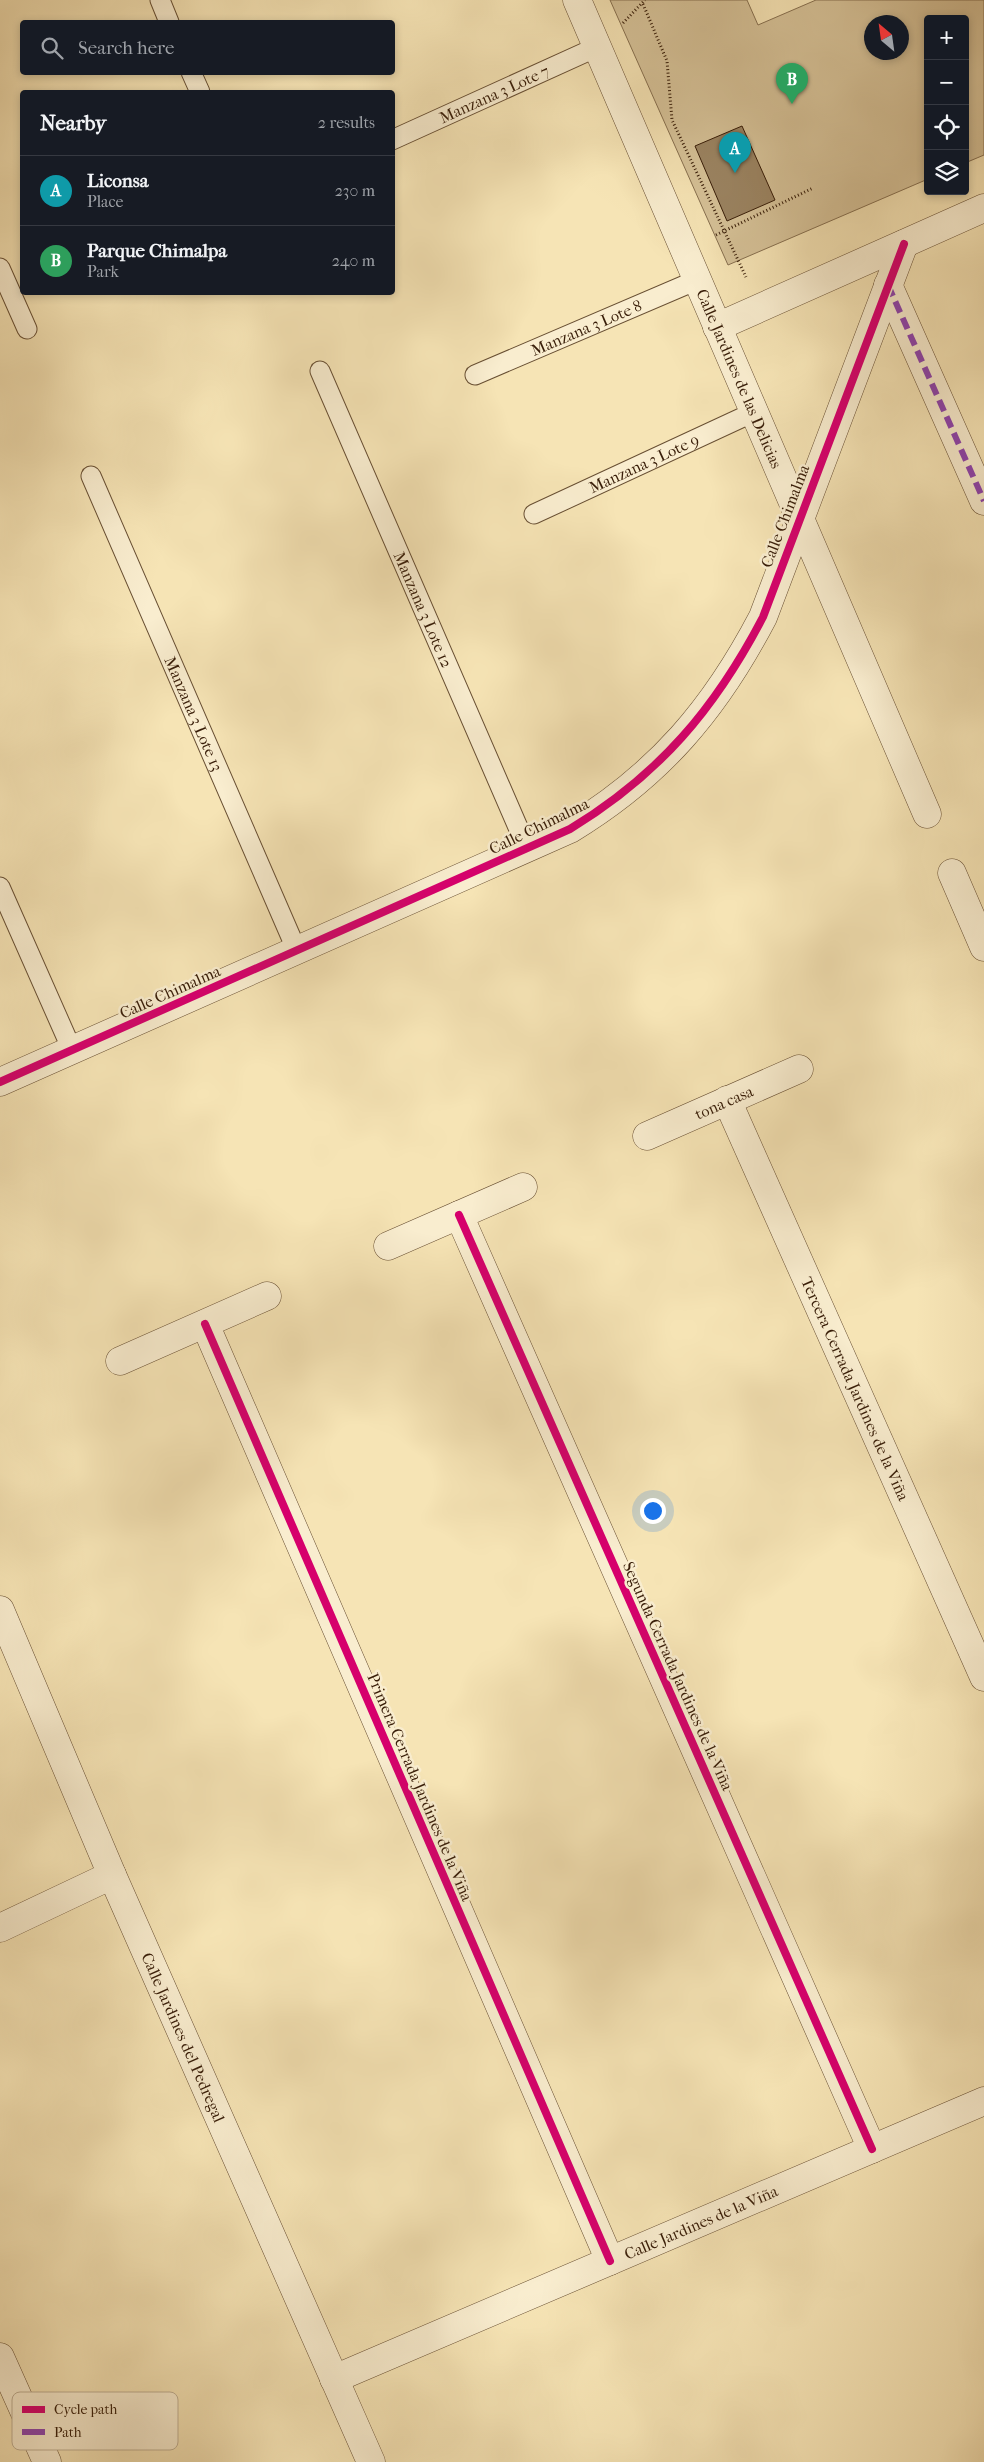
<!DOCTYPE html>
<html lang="en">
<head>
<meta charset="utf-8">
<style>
  body { margin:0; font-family:"IM FELL French Canon",serif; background:#242831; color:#f1f3f6 }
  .controls { position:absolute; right:15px; top:15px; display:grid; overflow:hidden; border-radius:5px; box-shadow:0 2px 8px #0003 }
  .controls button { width:45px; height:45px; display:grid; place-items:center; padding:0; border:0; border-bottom:1px solid #363941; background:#171b24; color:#f1f3f6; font:25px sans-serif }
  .compass { position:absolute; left:864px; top:15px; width:45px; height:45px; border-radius:50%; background:#171b24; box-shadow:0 2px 8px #0003; rotate:331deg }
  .you { position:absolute; left:652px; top:1510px; width:18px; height:18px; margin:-12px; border:4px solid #fff; border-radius:50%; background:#1a73e8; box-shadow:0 0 0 8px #1a73e833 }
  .badge { display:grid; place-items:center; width:32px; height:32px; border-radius:50%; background:#c59692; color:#fff; font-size:16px; font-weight:700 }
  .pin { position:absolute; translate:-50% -41px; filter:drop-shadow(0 1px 2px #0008) }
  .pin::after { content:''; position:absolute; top:26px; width:18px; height:15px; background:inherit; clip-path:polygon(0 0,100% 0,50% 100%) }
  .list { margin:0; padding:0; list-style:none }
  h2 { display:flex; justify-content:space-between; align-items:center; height:65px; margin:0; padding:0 20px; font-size:21px }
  h2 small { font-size:16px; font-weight:400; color:#9ea1a6 }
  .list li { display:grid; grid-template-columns:32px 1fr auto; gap:15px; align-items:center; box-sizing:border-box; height:70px; padding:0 20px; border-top:1px solid #363941 }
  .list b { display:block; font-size:19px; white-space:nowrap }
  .list p { margin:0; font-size:16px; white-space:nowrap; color:#9ea1a6 }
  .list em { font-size:16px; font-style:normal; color:#9ea1a6 }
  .icon { flex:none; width:28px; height:28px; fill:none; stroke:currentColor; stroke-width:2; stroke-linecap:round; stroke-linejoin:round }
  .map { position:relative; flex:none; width:984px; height:2462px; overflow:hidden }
  .search { position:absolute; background:#171b24; box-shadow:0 2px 8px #0003; left:20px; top:20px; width:375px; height:55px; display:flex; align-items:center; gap:12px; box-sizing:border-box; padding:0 18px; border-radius:5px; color:#9ea1a6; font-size:19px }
  .panel { position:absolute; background:#171b24; box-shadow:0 2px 8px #0003; left:20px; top:90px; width:375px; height:205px; border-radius:5px }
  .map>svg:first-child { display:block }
</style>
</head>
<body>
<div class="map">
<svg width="984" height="2462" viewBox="0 0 984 2462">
  <rect width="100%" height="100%" fill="#f6e4b5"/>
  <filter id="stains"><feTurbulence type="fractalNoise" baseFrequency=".004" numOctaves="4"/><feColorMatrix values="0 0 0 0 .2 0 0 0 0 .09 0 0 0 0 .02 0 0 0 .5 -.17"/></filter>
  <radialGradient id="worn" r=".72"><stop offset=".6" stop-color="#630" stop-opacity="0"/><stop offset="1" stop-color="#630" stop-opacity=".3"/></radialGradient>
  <path fill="#d6c298" stroke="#877050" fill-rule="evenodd" d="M610,0H747L758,25L816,0H984V155L965,163V19H928V179L728,265ZM872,22H902V52H872Z"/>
  <path fill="#9b8462" stroke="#381d08" d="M742,126L775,200L727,221L695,146Z"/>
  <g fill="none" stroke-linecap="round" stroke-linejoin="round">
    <g stroke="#684f33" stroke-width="21">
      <g id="service">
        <path d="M160,0L169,22"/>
        <path d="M191,72L200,92"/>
        <path id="s1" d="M392,140L597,47"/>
        <path d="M0,268L27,329"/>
        <path id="s2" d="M320,371L527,848"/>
        <path id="s3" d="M475,375L697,280"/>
        <path id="s4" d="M91,476L297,951"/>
        <path id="s5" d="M534,514L754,412"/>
        <path d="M0,887L72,1050"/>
      </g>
    </g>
    <g stroke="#684f33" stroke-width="29">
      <g id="minor">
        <path id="s6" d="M577,0L927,814"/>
        <path d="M888,285L984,501"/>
        <path d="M717,327L984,208"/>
        <path d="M952,873L984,947"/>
        <path d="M0,1082L570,829C659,775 715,709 763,617L904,244"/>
        <path id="s7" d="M727,1100L984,1677"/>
        <path id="s8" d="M647,1136L799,1069"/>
        <path d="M459,1215L872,2149"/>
        <path d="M388,1246L523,1187"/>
        <path d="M205,1324L610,2261"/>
        <path d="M120,1361L267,1296"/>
        <path id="s9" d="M0,1610L112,1875L371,2462"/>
        <path d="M0,1928L112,1875"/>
        <path d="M0,2357L47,2462"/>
        <path id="s10" d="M334,2379L984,2101"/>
      </g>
    </g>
    <path stroke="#381d08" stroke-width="3" stroke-dasharray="1 2.5" stroke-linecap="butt" d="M643,4L667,61L672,120L746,277
      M623,23L645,0
      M716,235L813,188"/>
    <use href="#service" stroke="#f9edcf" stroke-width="19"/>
    <use href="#minor" stroke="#f9edcf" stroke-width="28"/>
    <path stroke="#8e44ad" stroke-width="6" stroke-dasharray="12 6" stroke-linecap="butt" d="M888,285L984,501"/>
    <g stroke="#f9edcf" stroke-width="11">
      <path id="cycleway" d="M0,1082L570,829C659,775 715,709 763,617L904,244
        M459,1215L872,2149
        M205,1324L610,2261"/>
    </g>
    <use href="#cycleway" stroke="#d6006c" stroke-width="8"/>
  </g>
  <g text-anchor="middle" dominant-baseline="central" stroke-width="5" stroke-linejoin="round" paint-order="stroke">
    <g font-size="16" fill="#381d08" stroke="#f9edcf">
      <text stroke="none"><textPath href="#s1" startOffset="112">Manzana 3 Lote 7</textPath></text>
      <text stroke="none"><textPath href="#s3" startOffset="121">Manzana 3 Lote 8</textPath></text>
      <text stroke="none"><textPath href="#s6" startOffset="412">Calle Jardines de las Delicias</textPath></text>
      <text stroke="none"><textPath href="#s5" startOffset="121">Manzana 3 Lote 9</textPath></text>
      <text transform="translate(785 516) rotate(-69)">Calle Chimalma</text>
      <text stroke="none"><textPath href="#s2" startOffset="260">Manzana 3 Lote 12</textPath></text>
      <text stroke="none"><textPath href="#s4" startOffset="259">Manzana 3 Lote 13</textPath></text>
      <text transform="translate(539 826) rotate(-26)">Calle Chimalma</text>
      <text transform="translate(170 992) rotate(-24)">Calle Chimalma</text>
      <text stroke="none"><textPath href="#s8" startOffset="84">tona casa</textPath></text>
      <text stroke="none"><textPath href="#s7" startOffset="316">Tercera Cerrada Jardines de la Viña</textPath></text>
      <text transform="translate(678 1676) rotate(66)">Segunda Cerrada Jardines de la Viña</text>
      <text transform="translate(420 1787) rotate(67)">Primera Cerrada Jardines de la Viña</text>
      <text stroke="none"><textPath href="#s9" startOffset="465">Calle Jardines del Pedregal</textPath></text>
      <text stroke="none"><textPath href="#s10" startOffset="399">Calle Jardines de la Viña</textPath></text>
    </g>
  </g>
  <rect x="12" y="2392" width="166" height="58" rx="8" fill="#f9edcf" stroke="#bfaf93" stroke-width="1"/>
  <rect x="22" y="2406" width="23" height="7" fill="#d6006c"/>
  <rect x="22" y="2429" width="23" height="6" fill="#8e44ad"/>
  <g font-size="14" fill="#381d08">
    <text x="54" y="2414">Cycle path</text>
    <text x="54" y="2437">Path</text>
  </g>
  <rect width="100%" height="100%" filter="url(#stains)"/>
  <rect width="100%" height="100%" fill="url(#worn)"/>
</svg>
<div class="controls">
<button>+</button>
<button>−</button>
<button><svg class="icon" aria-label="locate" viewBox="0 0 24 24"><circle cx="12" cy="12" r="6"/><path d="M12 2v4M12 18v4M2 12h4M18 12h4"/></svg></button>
<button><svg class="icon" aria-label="layers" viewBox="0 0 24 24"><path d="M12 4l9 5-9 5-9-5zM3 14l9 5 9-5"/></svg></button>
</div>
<svg class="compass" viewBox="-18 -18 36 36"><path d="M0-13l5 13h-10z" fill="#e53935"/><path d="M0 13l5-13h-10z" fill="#9ea1a6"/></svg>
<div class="you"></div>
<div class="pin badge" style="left:735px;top:173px;background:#0f9aa8">A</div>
<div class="pin badge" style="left:792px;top:104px;background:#2e9e5b">B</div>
<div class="search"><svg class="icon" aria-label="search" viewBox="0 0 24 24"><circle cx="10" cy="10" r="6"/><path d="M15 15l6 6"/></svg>Search here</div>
<section class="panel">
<h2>Nearby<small>2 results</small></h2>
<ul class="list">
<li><span class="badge" style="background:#0f9aa8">A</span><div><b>Liconsa</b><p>Place</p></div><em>230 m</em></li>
<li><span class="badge" style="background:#2e9e5b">B</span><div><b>Parque Chimalpa</b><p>Park</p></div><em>240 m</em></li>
</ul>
</section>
</div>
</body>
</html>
